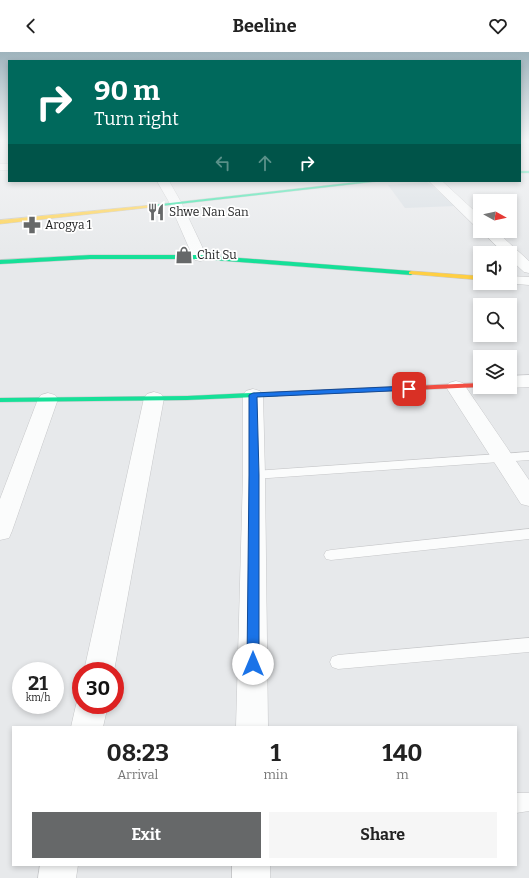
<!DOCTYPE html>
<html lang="en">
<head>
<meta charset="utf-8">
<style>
	:root { --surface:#fff; --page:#f6f6f6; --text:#222; --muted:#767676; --accent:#666869 }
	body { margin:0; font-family:Bitter,serif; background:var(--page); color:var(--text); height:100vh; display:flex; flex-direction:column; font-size:15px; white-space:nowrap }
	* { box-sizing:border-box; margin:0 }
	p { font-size:13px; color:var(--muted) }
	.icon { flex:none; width:22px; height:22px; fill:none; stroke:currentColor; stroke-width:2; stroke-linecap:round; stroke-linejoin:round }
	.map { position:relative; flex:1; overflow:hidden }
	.panel { position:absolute; left:12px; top:674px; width:505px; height:140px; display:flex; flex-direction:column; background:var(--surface); border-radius:0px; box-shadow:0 2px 6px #0003 }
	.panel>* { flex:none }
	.hud { position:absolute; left:8px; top:8px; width:513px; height:122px; border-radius:0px; box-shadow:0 2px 6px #0003; background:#00695c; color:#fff; overflow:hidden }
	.needle { width:26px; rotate:98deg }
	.tools { position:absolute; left:473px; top:142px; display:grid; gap:8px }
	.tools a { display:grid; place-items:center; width:44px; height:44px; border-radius:0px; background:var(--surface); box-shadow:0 2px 6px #0003; font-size:20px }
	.speed { position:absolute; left:12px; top:610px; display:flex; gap:8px; font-size:20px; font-weight:700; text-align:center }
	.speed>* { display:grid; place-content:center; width:52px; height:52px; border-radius:50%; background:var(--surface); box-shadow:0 2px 6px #0003; line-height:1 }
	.speed small { font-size:10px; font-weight:400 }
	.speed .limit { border:6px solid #d22; background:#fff; color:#111 }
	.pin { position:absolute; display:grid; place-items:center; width:34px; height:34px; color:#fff; margin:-17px; border-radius:8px; box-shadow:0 2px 6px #0006 }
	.me { position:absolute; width:44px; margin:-22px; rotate:0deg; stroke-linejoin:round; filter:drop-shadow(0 0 3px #0008) }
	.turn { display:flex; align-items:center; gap:14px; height:84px; padding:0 20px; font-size:18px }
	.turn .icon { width:52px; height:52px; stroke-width:2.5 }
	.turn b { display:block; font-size:28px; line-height:34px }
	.lanes { display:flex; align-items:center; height:38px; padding:0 20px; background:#0003; justify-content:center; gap:20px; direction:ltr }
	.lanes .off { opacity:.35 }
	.eta { display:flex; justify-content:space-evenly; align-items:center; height:68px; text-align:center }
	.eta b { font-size:24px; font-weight:700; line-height:28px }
	.action { display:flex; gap:8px; margin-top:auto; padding:8px 20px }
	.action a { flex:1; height:46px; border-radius:0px; background:var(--accent); color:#fff; font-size:16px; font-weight:700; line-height:46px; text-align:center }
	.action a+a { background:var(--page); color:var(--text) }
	header { display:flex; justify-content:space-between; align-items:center; height:52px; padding:0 20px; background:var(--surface); font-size:18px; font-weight:700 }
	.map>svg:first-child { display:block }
	.built { fill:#d6dde2 }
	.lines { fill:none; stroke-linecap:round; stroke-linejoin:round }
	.lane-casing { stroke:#c6c7c9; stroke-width:1 }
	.street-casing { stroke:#c6c7c9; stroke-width:1 }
	.fast-casing { stroke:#c6c7c9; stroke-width:1 }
	.slow-casing { stroke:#c6c7c9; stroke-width:1 }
	.jam-casing { stroke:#c6c7c9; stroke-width:1 }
	.lane { fill:#fbfcfc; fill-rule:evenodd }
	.street { fill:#fbfcfc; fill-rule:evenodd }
	.fast { fill:#16e098; fill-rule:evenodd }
	.slow { fill:#ffcf43; fill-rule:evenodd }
	.jam { fill:#f24e42; fill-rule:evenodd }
	.route { fill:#1a73e8; stroke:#114b97 }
	.labels { text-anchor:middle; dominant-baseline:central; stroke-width:3.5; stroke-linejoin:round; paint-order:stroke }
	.far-poi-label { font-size:12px; fill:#212223; stroke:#fff; text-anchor:start }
</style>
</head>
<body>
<header><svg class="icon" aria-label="back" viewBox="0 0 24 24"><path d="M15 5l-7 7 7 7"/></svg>Beeline<svg class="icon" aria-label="heart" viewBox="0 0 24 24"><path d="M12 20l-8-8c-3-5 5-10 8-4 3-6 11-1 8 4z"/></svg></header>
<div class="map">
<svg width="529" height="826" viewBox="0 0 529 826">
	<rect width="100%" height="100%" fill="#e7e9eb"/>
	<path class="built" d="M427,130L456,154L405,156L388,133Z"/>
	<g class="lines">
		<g class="lane-casing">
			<g id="lane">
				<path d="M529,400V408L254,427L250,426L248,423L250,420L254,419Z"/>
				<path d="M529,477V487L331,508L326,507L324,503L326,499L331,498Z"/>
				<path d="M529,586V600L338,617L332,615L330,610L332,605L338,603Z"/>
				<path d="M516,741H529V759L516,761Z"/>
			</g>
		</g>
		<g class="street-casing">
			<g id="street">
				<path d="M523,89H529V93Z"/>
				<rect x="0" y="112" width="9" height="6"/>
				<path d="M157,129H169L181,150L207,205L205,208L200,209L195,208L193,205L169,150Z"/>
				<path d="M429,129H442L480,164V175L475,174Z"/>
				<path d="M481,179H496L529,209V221L524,220L510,207V201H504Z"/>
				<path d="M510,224L529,225V233L505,231H510Z"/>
				<path d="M529,323V335L510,336L507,335H510V324Z"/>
				<path d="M456,329L463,331L529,428V454L521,452L446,335L449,331Z"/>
				<path d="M253,337L260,339L263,343L265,423L268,675H236L243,423V343L246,339Z"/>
				<path d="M154,340L161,342L164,346L114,619H84L144,346L147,342Z"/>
				<path d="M48,341L55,343L58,347L12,479L9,486L0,488V447L38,347L41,343Z"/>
				<path d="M81,642V653H108L103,675H71L76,653Z"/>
				<path d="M40,813H78L76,826H38Z"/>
				<rect x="232" y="813" width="38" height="13"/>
			</g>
		</g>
		<g class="fast-casing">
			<g id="fast">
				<rect x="520" y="119" width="9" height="2"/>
				<path d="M366,129H381L152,155L150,154L152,153Z"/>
				<path d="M90,203H200L411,219L414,221L411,223L200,207H90L0,212V208Z"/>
				<path d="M275,340H278L279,342L278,344L187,348L0,350V346L187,344Z"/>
			</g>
		</g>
		<g class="slow-casing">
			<g id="slow">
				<path d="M152,153H154V155L0,172V168Z"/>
				<path d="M411,219L480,224V228L409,222V220Z"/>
			</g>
		</g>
		<g class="jam-casing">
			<path id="jam" d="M480,331V335H481H480L275,344L271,342L275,340Z"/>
		</g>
		<use href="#lane" class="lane"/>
		<use href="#street" class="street"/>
		<use href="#fast" class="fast"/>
		<use href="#slow" class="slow"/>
		<use href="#jam" class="jam"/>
	</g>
	<linearGradient id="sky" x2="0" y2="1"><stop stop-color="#9eb3bc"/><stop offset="0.43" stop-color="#f4f5f6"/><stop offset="1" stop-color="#f4f5f6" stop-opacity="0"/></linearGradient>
	<rect width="529" height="205" fill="url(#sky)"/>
	<path class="route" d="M409,334L413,337L412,338L257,345L259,423V612L257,616L253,618L248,616L247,612L249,423V343L253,341Z"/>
	<defs>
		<g id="restaurant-bare" transform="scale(1.38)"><path d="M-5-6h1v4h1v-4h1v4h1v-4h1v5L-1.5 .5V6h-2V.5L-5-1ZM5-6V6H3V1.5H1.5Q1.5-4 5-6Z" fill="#666869" stroke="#fff" stroke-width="2.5" paint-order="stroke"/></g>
		<g id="pharmacy-bare" transform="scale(1.38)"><path d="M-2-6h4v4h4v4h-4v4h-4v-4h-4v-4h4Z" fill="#666869" stroke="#fff" stroke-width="2.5" paint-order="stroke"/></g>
		<g id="shop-bare" transform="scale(1.38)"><path d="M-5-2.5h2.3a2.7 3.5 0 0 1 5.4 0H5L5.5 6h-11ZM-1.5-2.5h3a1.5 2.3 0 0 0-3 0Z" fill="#666869" stroke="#fff" stroke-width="2.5" paint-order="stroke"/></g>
	</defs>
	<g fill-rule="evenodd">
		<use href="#restaurant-bare" x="156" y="160"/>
		<use href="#pharmacy-bare" x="32" y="173"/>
		<use href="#shop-bare" x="184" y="203"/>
	</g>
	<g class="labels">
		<g class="far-poi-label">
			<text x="169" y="160">Shwe Nan San</text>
			<text x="45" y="173">Arogya 1</text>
			<text x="197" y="203">Chit Su</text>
		</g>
	</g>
</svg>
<div class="tools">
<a><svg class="needle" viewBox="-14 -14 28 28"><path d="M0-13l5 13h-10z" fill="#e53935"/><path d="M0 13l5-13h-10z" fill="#767676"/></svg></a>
<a><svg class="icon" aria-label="sound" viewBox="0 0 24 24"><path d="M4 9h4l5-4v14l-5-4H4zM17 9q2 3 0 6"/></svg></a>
<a><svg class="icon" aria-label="search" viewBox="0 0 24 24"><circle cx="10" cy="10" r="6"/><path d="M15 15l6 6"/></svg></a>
<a><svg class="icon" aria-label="layers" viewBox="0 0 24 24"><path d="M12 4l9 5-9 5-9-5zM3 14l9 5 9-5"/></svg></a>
</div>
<div class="speed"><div>21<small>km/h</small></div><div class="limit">30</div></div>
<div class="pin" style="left:409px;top:337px;background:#d93025"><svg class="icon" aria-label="arrive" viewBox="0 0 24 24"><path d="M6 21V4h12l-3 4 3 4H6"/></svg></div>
<svg class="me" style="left:253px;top:612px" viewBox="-20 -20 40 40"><circle r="19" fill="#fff"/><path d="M0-13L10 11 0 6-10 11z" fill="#1a73e8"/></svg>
<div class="hud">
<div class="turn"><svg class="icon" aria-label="right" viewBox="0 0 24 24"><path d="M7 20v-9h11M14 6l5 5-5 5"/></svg><div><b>90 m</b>Turn right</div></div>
<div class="lanes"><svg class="icon off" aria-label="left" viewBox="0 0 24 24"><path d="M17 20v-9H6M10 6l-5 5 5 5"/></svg><svg class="icon off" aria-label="ahead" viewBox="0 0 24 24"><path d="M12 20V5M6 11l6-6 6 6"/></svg><svg class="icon" aria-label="right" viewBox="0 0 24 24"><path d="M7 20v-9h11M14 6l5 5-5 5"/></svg></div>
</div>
<section class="panel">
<div class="eta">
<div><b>08:23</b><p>Arrival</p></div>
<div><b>1</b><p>min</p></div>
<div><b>140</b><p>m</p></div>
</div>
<div class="action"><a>Exit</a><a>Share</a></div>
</section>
</div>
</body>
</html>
